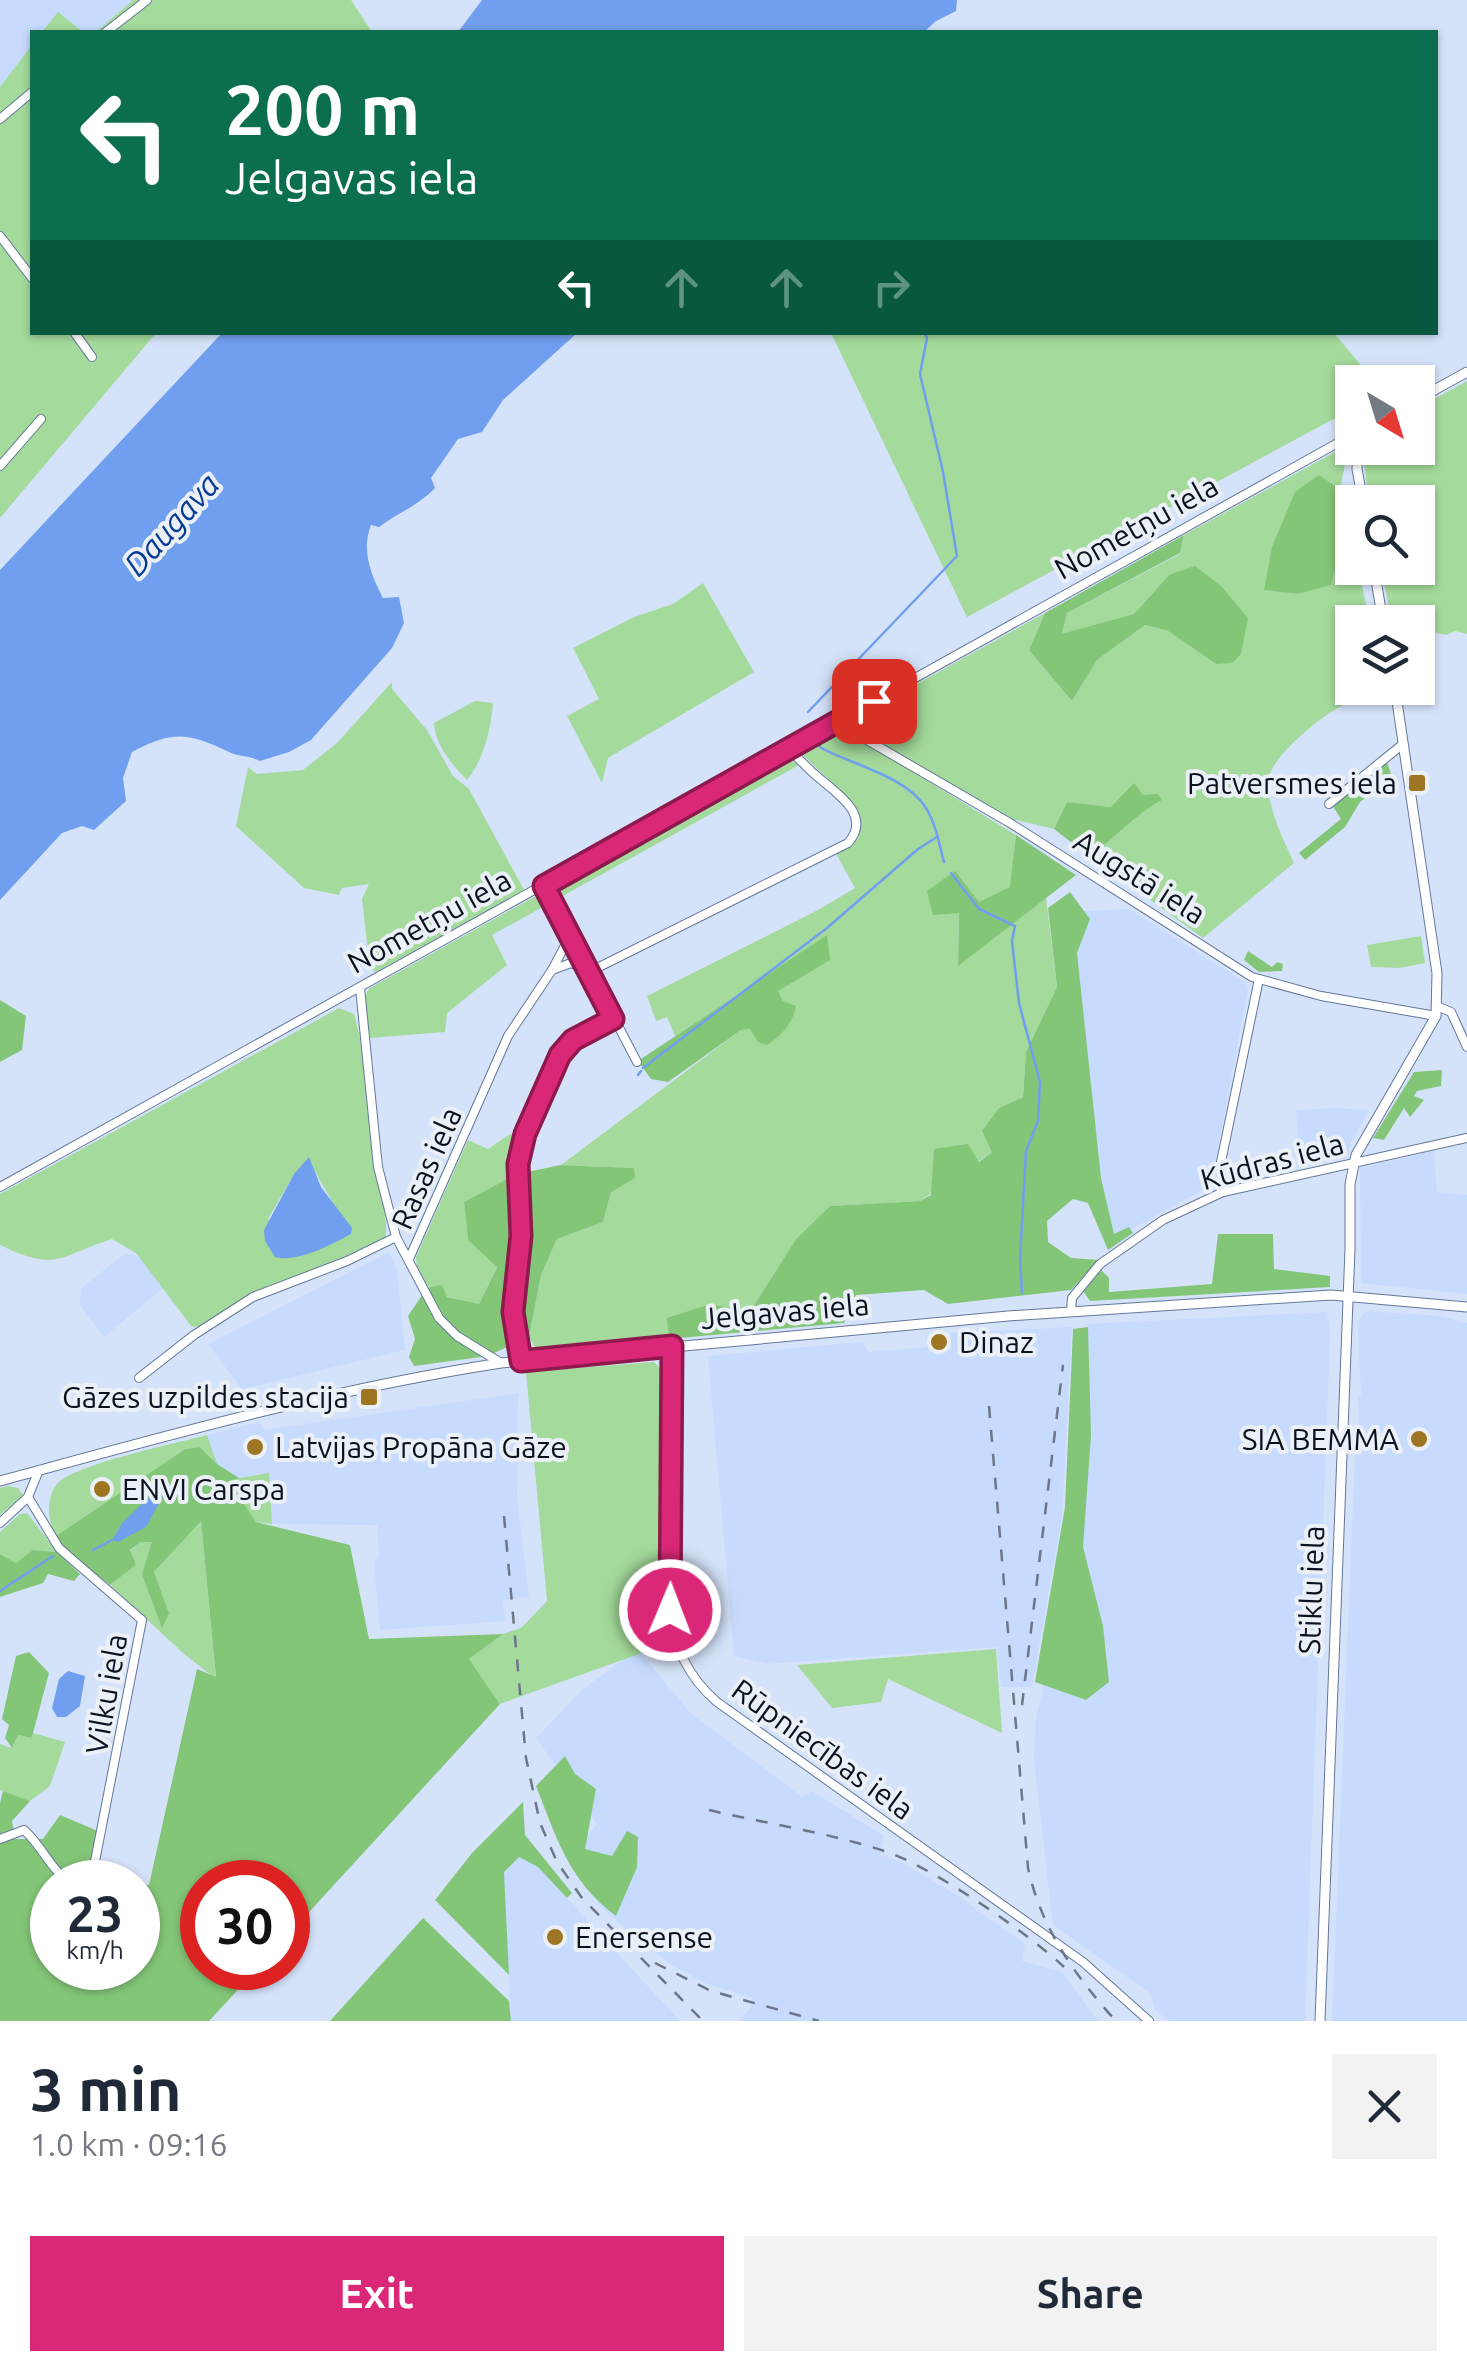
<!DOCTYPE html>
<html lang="en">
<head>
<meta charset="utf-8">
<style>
	:root { --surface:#fff; --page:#f2f2f3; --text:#1f2937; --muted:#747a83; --accent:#db2777 }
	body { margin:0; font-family:Ubuntu,sans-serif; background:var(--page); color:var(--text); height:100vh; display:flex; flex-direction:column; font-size:38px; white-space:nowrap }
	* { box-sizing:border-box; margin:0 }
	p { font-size:32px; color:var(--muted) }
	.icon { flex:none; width:55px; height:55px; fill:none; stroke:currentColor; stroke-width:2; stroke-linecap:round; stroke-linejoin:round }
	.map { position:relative; height:2021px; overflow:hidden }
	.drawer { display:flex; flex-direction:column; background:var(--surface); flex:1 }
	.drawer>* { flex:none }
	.top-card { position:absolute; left:30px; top:30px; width:1408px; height:305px; border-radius:0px; box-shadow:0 2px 8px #0004; background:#0b6e4f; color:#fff; overflow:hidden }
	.needle { width:65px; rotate:142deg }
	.buttons { position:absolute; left:1335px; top:365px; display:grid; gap:20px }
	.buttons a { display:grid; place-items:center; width:100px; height:100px; border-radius:0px; background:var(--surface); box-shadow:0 2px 8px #0004; font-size:50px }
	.speed { position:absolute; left:30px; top:1860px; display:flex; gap:20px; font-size:50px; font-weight:700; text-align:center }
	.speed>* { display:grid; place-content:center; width:130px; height:130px; border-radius:50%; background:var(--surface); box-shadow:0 2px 8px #0004; line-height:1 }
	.speed small { font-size:25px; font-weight:400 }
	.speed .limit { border:15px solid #d22; background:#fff; color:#111 }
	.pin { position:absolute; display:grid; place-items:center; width:85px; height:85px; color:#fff; margin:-42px; border-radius:20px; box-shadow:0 5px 15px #0006 }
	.me { position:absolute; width:110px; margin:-55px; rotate:1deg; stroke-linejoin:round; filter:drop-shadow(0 0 8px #0008) }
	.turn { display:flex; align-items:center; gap:35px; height:210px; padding:0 30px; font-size:45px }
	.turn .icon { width:130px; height:130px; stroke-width:2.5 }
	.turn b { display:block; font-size:70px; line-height:85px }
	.lanes { display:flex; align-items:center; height:95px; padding:0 30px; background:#0003; justify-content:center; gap:50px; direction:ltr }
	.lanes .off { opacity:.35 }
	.round { display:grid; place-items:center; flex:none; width:105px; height:105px; border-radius:0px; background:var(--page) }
	.summary { display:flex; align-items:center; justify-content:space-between; height:170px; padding:0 30px }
	h1 { font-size:60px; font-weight:700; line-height:75px }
	.action { display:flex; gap:20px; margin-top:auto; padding:20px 30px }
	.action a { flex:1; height:115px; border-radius:0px; background:var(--accent); color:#fff; font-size:40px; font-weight:700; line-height:115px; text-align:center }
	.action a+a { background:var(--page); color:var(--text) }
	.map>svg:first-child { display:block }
	.built { fill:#c7dbff }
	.green { fill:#a4da9b; fill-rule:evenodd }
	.forest { fill:#84c678 }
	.water { fill:#719fef }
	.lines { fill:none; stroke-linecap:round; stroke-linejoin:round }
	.stream { stroke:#719fef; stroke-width:2.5 }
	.minor-casing { stroke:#647799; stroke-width:10 }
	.tertiary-casing { stroke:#647799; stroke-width:11 }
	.minor { stroke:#fff; stroke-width:8 }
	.tertiary { stroke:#fff; stroke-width:9 }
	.rail { stroke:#6c7688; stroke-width:2.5; stroke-dasharray:12 12; stroke-linecap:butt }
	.route-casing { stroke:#8e194d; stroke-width:25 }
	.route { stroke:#db2777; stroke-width:18 }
	.poi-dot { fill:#9e7523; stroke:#ebf0f7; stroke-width:4 }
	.labels { text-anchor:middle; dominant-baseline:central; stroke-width:8; stroke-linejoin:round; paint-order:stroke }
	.street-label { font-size:30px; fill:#0b121f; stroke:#ebf0f7 }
	.poi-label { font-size:30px; fill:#0b121f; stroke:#ebf0f7; text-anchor:start }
	.water-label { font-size:32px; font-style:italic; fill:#053b95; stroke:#ebf0f7 }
</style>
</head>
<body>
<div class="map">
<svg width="1467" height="2021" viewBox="0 0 1467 2021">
	<rect width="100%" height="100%" fill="#d5e3fa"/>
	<g class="built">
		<path d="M0,0H133L96,32H83L58,12L42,32H32V45L0,87Z"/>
		<path d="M1129,909L1246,983L1248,990L1211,1185L1114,1239L1099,1182L1069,912Z"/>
		<path d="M1333,1108L1369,1110L1351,1142L1347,1158L1300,1167L1296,1110Z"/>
		<path d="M1434,1151L1437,1192L1467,1195V1294L1361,1283L1360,1168Z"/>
		<path d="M389,1252L397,1270L405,1350L242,1389L208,1344Z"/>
		<path d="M130,1254L139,1257L163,1288L104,1337L80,1305L81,1288L122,1256Z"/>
		<path d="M1368,1311L1440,1316L1467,1323V2021H1332L1356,1428L1359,1425L1358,1397L1361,1396L1358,1325L1362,1315Z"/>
		<path d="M1327,1312L1330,1334L1305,2021H1169L1155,2010L1151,1994L1053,1925L1034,1760L1036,1717L1042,1693L1088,1324Z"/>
		<path d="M1072,1327L1062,1516L1032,1687H1001L997,1647L766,1664L734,1656L708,1356L862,1342L869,1352L928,1347L929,1352L951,1349L950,1333Z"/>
		<path d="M518,1393L517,1496L529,1597L503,1600L505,1621L380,1630L374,1563L379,1555L377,1525L272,1524L269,1473L239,1478L217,1464L207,1435L260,1422L264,1430Z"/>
		<path d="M638,1649L690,1713L802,1797L812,1791L884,1836L880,1854L905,1864L958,1896L1025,1944L1022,1961L1062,1972L1098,2021H738L751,2008L753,1998L707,1984L672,1965L634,1936L599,1905L569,1859L597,1824L536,1738L583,1689Z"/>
		<path d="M519,1857L538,1867L680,2021H511L504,1872Z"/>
	</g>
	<g class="green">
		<path d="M133,0H351L372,32H96Z"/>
		<path d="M58,12L83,32H42Z"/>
		<path d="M32,45V332L156,333L0,518V87Z"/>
		<path d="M831,333H1334L1375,382H1352V409L967,617Z"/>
		<path d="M1467,381V634L1455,631L1446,635L1418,629V622H1392L1381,568H1418V502H1369L1364,463L1367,448H1418V408Z"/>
		<path d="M1335,452H1342L1346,459L1340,489L1319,475L1265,590L1298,594L1330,585L1347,522L1352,545V568H1358L1370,622H1352V688H1386L1389,700C1376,701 1362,701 1349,703C1328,709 1267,759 1268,782C1269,812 1282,836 1294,863L1203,938L1089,856C1115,839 1134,815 1162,800L1111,807L1067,802L1054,829L1012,819L873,740C864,730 862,724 866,712L1045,613L1029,650L1072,701L1097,660L1145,625L1168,631L1216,664L1169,575L1134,614L1062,635L1067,613L1180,554L1184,535Z"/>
		<path d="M703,583L754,672L608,758L602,783L567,716L599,699L573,648L634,617L673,604Z"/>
		<path d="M392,682V689L427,730L453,776L469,789L524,890L376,972L370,968L362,899L369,884L342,888L339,895L304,888L236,826L248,767L257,774L303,770L337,743Z"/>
		<path d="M475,701L493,703C491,729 484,759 467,780C452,765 435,745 434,723Z"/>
		<path d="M828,734L857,738L1016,835L1011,887L959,912L958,965L1046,898L1057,987L1026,1052L1023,1097L999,1108L992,1152L920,1201L830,1206L796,1239L750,1313L668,1318L669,1339L536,1349L529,1337L541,1275L557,1239L603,1222L611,1192L634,1168L561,1165L741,1030L750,1029L783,1002L778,991L826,936L675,1036L667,1017L656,1021L647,996L818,910L855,888L836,854L858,839L861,823L842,792L804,756L806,746Z"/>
		<path d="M791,760L799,765L492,935L507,965L447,1013L445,1032L370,1038L364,997L370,988L779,761Z"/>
		<path d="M1421,936L1425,963L1399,968L1371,967L1367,945Z"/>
		<path d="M339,1008L354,1014C368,1062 368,1113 374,1163C377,1189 390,1213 385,1240L258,1292L201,1326L192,1327L136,1253L112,1239C58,1256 58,1273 0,1245V1194ZM310,1163L351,1234L317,1250L268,1219L294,1174Z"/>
		<path d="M510,1134L521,1138L514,1175L464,1202L468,1240L497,1266L479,1304C449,1298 417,1294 416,1257L468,1140L488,1149Z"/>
		<path d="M654,1362L665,1373L664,1645L500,1704L469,1659L503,1634L521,1628L547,1601L526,1372Z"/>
		<path d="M207,1435L217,1464L200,1447L185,1449L56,1536C48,1522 45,1498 57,1484C74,1464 178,1443 207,1435Z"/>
		<path d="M269,1473L272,1524L256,1522L228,1480Z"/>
		<path d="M7,1486L18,1488L23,1495L0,1515V1488Z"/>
		<path d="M27,1513L57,1552L34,1550L16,1563L0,1554V1532L20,1514Z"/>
		<path d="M201,1520L216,1679L183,1653L110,1585L136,1565L130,1551L141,1542H153L142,1574L169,1613L154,1572Z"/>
		<path d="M996,1649L1002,1733L888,1679L881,1702L832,1708L797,1665Z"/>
		<path d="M33,1733L65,1742L50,1786L30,1801L0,1790V1744L12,1748L18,1735L30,1738Z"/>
	</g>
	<g class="forest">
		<path d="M1319,475L1340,489L1347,522L1331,585L1298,594L1264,590L1272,547L1295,492Z"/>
		<path d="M1184,535L1180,553L1067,613L1062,634L1134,614L1169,575L1195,566L1221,586L1248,618L1241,654L1232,663L1216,664L1168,631L1145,625L1097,660L1072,701L1029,650L1045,613Z"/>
		<path d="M1387,762L1392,777L1360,802L1345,827L1305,860L1299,853L1341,819L1332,805Z"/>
		<path d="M1134,783L1143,795L1158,794L1162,800C1134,815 1115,839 1089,856L1054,829L1067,802L1111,807Z"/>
		<path d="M1016,835L1076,875L958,966L959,913L933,915L927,891L955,871L979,902L1010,887Z"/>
		<path d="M1070,892L1090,919L1077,953L1101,1178L1114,1234L1129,1227L1133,1233L1108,1250L1088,1203L1073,1199L1047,1221L1048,1242L1071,1258L1099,1260L1071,1290L948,1304L924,1290L856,1295L844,1323L669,1339L667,1318L711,1304L750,1312L796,1239L830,1206L920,1201L931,1195L934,1149L968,1144L979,1162L992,1152L982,1131L999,1108L1023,1097L1026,1052L1057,987L1048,908Z"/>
		<path d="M827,935L830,960L778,991L783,1001L796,1006C793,1023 781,1036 767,1045L758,1042L750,1029L741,1030L668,1082L651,1079L638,1061Z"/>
		<path d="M1248,951L1272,967L1277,962L1283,964L1282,971L1259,972L1244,960Z"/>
		<path d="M0,1000L26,1016L22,1050L0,1062Z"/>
		<path d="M1442,1070L1441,1086L1417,1091L1414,1096L1424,1100L1410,1117L1404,1108L1384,1140L1373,1138L1414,1072Z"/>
		<path d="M560,1165L634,1168L635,1178L611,1192L603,1222L557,1239L541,1275L529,1337L488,1356L414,1366L409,1357L415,1339L408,1316L427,1288L442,1285L447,1297L479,1304L497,1267L468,1240L464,1202L514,1175Z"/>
		<path d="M1218,1234H1273L1274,1269L1330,1276V1287L1090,1301L1083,1291L1101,1270L1109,1278V1292L1212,1284Z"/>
		<path d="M1088,1327L1091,1435L1083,1547L1103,1626L1109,1682L1086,1700L1035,1682L1065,1507L1073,1329Z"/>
		<path d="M200,1447L217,1464L239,1478L229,1481L256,1522L350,1545L369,1639L503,1634L469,1659L500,1704L288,1935V1882H202V1968H258L209,2021H0V1803L3,1791L30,1801L12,1821L15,1839H43L60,1815L98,1831L90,1880L119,1882H52V1968H138V1884L149,1885L197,1669L216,1677L201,1521L154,1572L169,1613L162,1628L142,1574L152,1542H141L130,1550L136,1565L110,1585L65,1550L56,1536L185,1449Z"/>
		<path d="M33,1550L57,1552L80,1574L74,1581L48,1574L43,1583L0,1597V1554L16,1563Z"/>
		<path d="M29,1652L49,1673L33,1733L31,1738L18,1735L12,1748L5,1738L9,1725L2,1719L16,1656Z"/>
		<path d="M565,1756L575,1774L596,1789L585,1849L612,1856L627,1831L638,1837L637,1867L616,1916C569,1881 557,1839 536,1786Z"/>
		<path d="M523,1802L525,1835L572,1893L567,1898L538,1867L519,1857L504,1872L509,1975L435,1900L472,1853Z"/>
		<path d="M423,1918L509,2001L511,2021H330Z"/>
	</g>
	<g class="water">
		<path d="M482,0H957L956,11L936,21L924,32H458Z"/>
		<path d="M222,333H577L503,400L482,432L458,439L431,478L435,488C419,505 398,513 379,527L371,525C361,550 371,575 383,598L399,597L404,623L392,648L311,740L289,752L260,761C249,755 239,757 229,752C188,733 174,730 132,752L123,778L126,801L94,830L82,826L62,833L0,900V570Z"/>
		<path d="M309,1157L321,1187L352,1228L351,1234C331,1245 297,1263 275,1257L265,1241L264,1230L294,1174Z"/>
		<path d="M161,1486L167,1489L146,1527L118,1542L112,1540L123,1522Z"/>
		<path d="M68,1671L85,1676L80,1706L66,1717H57L52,1708L59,1679Z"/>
	</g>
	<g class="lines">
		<g class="stream">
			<path d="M808,712L957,556L943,472L920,374L927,338L924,332"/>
			<path d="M818,743L821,748C853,765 906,776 926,808C936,824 939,844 944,862"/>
			<path d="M951,873L979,909L1015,926L1012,941L1019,1003L1040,1082L1038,1121L1026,1151L1020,1258L1022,1293"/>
			<path d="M643,1068L827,928L918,849L937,837"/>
			<path d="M638,1075L641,1071"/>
			<path d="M93,1550L112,1540"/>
			<path d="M0,1591L53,1556"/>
		</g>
		<g class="minor-casing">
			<g id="minor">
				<path d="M106,32L147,0"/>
				<path d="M0,119L32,92"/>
				<path d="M0,236L32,278"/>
				<path d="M74,332L92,357"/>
				<path d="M0,466L41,419"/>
				<path d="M845,717L867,740L1010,823L1252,977L1321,996L1436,1016"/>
				<path d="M1329,804L1403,744"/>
				<path d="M545,886L637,1062"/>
				<path d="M570,936L552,970L571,963L591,971L848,843C872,816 839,795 819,778C808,769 799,759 789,749"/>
				<path d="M360,988L378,1167L396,1237L439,1318L457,1336L501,1363"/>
				<path d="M1439,1007L1451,1012L1467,1047"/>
				<path d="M0,1187L1352,435"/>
				<path d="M1223,1192L1221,1162L1259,979"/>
				<path d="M409,1259L508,1036L552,970"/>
				<path d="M1071,1311L1072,1298L1100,1264L1163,1220L1223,1192L1467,1138"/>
				<path d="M672,1347L670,1609C674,1647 688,1677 717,1702L1083,1962L1149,2021"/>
				<path d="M521,1361L513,1312L521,1236L518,1164L525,1134L560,1055L573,1040L613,1019"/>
				<path d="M139,1378L194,1335L253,1297L347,1261L396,1237"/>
				<path d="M28,1497L59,1548L142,1620L91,1882"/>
				<path d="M0,1523L28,1497L39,1470"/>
				<path d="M0,1839L24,1830C42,1846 50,1868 68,1882"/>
			</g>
		</g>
		<g class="tertiary-casing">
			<g id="tertiary">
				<path d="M1418,399L1467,372"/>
				<path d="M1358,448L1357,469L1363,502"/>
				<path d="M1374,568L1383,622"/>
				<path d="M0,1481C166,1436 331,1389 501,1363L1008,1316L1331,1295L1467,1307"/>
				<path d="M1320,2021L1350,1249V1184L1356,1155L1436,1016L1437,973L1395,688"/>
			</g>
		</g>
		<use href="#minor" class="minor"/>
		<use href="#tertiary" class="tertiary"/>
		<g class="rail">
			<path d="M989,1406L1028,1868C1041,1928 1075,1976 1116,2021"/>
			<path d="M504,1516L526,1758L540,1823L557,1862L582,1898L703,2021"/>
			<path d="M1022,1705L1063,1365"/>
			<path d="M709,1810C768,1824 832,1833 890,1853C936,1870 1028,1933 1064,1967"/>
			<path d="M655,1963L711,1991L819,2021"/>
		</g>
	</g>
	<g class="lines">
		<g class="route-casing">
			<path id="route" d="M670,1610L672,1346L521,1361L513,1312L521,1236L518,1164L525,1134L560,1055L573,1040L613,1019L544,886L874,701"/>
		</g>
		<use href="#route" class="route"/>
	</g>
	<g class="poi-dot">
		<rect x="1407" y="773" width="20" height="20" rx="5"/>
		<circle cx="939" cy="1342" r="10"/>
		<rect x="359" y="1387" width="20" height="20" rx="5"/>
		<circle cx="1419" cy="1439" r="10"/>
		<circle cx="255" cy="1447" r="10"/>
		<circle cx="102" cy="1489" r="10"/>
		<circle cx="555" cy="1937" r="10"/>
	</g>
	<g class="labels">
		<g class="street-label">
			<text transform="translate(1136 527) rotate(-29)">Nometņu iela</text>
			<text transform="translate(1140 877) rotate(32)">Augstā iela</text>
			<text transform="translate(429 921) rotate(-29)">Nometņu iela</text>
			<text transform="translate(1272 1161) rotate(-15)">Kūdras iela</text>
			<text transform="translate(426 1168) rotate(-66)">Rasas iela</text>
			<text transform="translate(785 1311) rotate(-5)">Jelgavas iela</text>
			<text transform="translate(1311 1590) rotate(-88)">Stiklu iela</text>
			<text transform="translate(106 1694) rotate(-80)">Vilku iela</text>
			<text transform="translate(823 1749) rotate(36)">Rūpniecības iela</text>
		</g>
		<g class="poi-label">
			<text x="1397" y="783" text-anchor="end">Patversmes iela</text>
			<text x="959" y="1342">Dinaz</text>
			<text x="349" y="1397" text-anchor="end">Gāzes uzpildes stacija</text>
			<text x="1399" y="1439" text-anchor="end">SIA BEMMA</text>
			<text x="275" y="1447">Latvijas Propāna Gāze</text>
			<text x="122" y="1489">ENVI Carspa</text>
			<text x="575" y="1937">Enersense</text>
		</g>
		<g class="water-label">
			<text transform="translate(171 524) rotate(-48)">Daugava</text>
		</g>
	</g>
</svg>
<div class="buttons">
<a><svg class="needle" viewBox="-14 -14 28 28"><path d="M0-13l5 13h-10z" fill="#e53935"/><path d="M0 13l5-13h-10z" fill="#747a83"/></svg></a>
<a><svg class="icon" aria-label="search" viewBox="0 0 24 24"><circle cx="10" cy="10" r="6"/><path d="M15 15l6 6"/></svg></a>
<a><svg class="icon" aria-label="layers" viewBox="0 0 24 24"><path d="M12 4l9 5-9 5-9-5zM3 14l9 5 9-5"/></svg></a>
</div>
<div class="speed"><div>23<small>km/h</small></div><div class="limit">30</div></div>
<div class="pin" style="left:874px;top:701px;background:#d93025"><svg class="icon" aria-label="arrive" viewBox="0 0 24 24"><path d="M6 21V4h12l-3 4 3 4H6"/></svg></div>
<svg class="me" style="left:670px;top:1610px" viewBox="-20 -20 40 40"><circle r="17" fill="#db2777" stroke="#fff" stroke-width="3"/><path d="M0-11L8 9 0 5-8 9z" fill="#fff"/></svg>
<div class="top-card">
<div class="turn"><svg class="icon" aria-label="left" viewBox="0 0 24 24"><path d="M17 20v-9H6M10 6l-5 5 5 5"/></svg><div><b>200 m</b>Jelgavas iela</div></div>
<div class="lanes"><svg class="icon" aria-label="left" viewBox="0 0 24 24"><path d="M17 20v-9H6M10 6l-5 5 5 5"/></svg><svg class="icon off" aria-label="ahead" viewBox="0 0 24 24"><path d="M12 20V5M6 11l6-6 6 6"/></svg><svg class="icon off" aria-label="ahead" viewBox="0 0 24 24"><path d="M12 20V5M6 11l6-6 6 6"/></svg><svg class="icon off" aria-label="right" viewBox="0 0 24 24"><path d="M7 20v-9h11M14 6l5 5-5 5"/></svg></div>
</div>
</div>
<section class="drawer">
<div class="summary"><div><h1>3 min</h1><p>1.0 km · 09:16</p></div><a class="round"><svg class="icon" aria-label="close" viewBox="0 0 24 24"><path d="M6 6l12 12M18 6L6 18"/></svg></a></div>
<div class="action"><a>Exit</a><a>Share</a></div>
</section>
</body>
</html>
